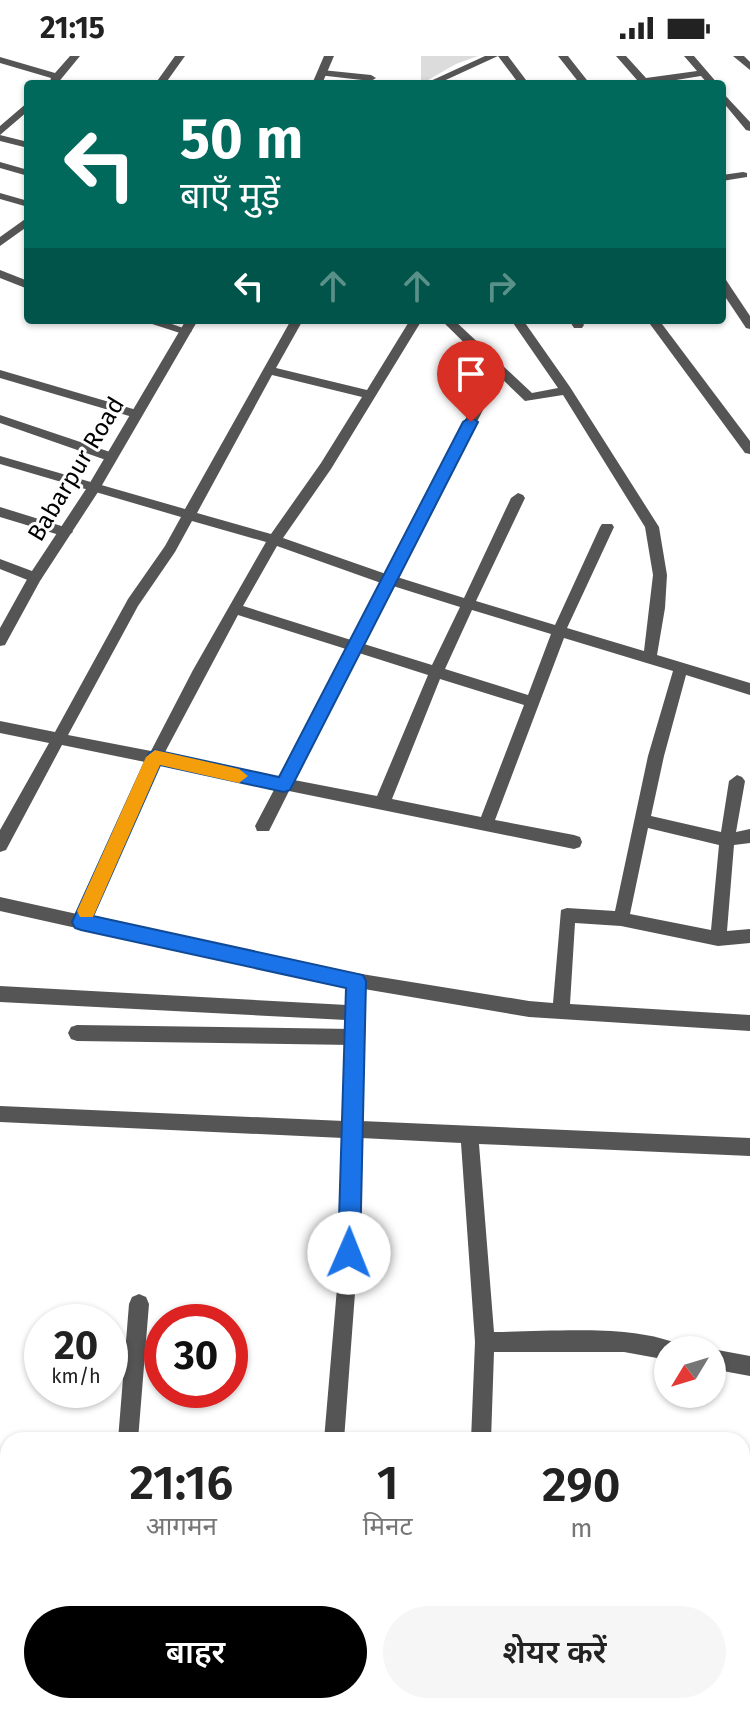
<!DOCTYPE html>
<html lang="hi">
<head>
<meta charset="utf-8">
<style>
	:root { --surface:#fff; --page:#f6f6f6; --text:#222; --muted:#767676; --accent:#000 }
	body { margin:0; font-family:"Fira Sans","Noto Sans Devanagari",sans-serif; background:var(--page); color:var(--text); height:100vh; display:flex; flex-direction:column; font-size:30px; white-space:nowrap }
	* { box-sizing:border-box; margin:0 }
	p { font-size:26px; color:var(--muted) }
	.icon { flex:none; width:44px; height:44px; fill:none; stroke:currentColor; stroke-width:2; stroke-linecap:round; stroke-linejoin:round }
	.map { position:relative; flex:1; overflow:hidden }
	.sheet { position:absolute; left:0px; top:1376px; width:750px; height:282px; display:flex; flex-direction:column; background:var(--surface); border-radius:24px 24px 0 0; box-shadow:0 2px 6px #0004 }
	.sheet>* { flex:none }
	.guide { position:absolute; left:24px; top:24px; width:702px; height:244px; border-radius:8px; box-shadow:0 2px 6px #0004; background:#00695c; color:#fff; overflow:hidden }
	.needle { width:52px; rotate:232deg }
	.controls { position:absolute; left:654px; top:1280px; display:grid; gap:16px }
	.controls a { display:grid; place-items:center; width:72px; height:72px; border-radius:50%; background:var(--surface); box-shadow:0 2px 6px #0004; font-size:40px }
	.speed { position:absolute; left:24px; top:1248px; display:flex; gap:16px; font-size:40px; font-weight:700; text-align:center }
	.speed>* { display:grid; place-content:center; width:104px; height:104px; border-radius:50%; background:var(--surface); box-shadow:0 2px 6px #0004; line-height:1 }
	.speed small { font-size:20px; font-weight:400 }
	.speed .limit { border:12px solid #d22; background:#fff; color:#111 }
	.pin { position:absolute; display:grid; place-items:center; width:68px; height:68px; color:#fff; margin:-82px -34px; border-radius:50% 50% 50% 0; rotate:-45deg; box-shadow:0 0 8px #0007 }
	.pin .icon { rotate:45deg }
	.me { position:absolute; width:88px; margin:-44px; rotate:1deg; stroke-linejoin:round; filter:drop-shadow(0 0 6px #0008) }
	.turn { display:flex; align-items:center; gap:28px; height:168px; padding:0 24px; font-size:36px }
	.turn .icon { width:104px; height:104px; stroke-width:2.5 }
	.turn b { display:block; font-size:56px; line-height:68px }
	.lanes { display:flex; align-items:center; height:76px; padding:0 24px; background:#0003; justify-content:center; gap:40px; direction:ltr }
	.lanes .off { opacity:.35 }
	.eta { display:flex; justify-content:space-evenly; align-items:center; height:136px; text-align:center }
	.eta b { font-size:48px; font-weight:600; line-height:56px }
	.action { display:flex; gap:16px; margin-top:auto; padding:16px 24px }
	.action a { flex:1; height:92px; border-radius:48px; background:var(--accent); color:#fff; font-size:32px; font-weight:600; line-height:92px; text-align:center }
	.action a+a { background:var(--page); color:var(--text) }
	.status { display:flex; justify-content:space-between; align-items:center; height:56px; padding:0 40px; background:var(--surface); direction:ltr }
	.status svg { height:22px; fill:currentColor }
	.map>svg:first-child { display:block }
	.green { fill:#dcdcdc }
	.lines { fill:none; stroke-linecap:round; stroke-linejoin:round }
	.service { fill:#555; fill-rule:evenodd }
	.minor { fill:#555; fill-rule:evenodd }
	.tertiary { fill:#555; fill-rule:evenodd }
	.route { fill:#1a73e8; stroke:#114b97; stroke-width:2 }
	.slow { fill:#f59e0b }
	.labels { text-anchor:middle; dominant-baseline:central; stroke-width:6; stroke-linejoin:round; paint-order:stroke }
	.street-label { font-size:24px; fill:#000; stroke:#fff }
</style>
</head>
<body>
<div class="status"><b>21:15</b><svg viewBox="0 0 49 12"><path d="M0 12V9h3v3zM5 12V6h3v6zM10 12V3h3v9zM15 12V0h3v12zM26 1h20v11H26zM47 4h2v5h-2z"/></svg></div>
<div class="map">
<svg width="750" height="1657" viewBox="0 0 750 1657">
	<rect width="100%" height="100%" fill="#fff"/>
	<path class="green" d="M421,0H478L456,8L421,28Z"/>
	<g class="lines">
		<path class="service" d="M77,969L353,973L359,975L362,981L359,987L353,989L77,985L71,983L68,977L71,971Z"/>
		<g class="minor">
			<path d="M70,0H80L57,28H49L51,22L0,7V1L55,17Z"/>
			<path d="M175,0H185L165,28H155Z"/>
			<path d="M485,0H498L437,28H424Z"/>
			<path d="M498,0H508L529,28H519Z"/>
			<path d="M558,0H568L590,28H580Z"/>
			<path d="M616,0H626L646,22L697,15L684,0H694L718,28H708L701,20L651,28H624L637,24Z"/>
			<path d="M733,0H744L750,6V14Z"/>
			<path d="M322,14L371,19L376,22L371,25L318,19L317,17Z"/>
			<path d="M722,36L750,66V75L746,74L722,45Z"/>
			<path d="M28,46V55L0,79L28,86V92L0,85V70Z"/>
			<path d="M0,106L28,114V120L0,112Z"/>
			<path d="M743,116L747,117V121L722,125V119Z"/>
			<path d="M0,137L28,145V151L0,143Z"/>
			<path d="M28,161V170L0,190V181Z"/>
			<path d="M0,214L28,225V233L0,222Z"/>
			<path d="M722,223L726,224L750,260V273L746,272L722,236Z"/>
			<path d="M140,264H160L192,275L186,279Z"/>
			<path d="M291,264H303L276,312L367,334L410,264H422L331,413L283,482L386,518L491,313L441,264H454L532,337L558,332L511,264H523L570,331L659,471L667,519L665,552L657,599L750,627V639L686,619L664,700L651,760L721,776L729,725L737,719L742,721L745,725L736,776L750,773V787L734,789L727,875L750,873V887L718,890L621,870L575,867L570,948L750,959V975L529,961L364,933L361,1065L750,1082V1100L479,1088L494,1276C546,1276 628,1268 675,1287L678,1294H668V1304L624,1296H494L491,1384H471L475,1286L461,1087L361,1082L358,1197L344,1384H324L340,1197L343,1082L0,1066V1050L344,1065L346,964L0,946V930L347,949V930L306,923L0,855V841L77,858L145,706L62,689L6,794L0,796V774L49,687L0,677V665L55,676L128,543L165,490L181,461L0,408V400L185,453ZM272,319L362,341L321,407L271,478L197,457ZM500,321L525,345L563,339L645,471L653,519L644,595L567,572L614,471L612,468H602L600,471L555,569L476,545L525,442L523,439L518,437L511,442L464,542L397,521ZM192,465L266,486L193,614L151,695L68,679L138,550L175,496ZM277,490L381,527L351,584L243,550ZM393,530L460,551L432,609L364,588ZM472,554L551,578L528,639L445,613ZM238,559L346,593L280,721L164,698ZM564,582L673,615L648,700L615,855L567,852L561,854L553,947L529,945L306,909L91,861L159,709L275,732L255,770L257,775H269L289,735L574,793L580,791L582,786L580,781L574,779L495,764ZM359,597L428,619L377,740L294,724ZM440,623L524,649L481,761L392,743ZM648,772L719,789L711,874L630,858Z"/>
			<path d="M569,264H581L584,269L582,272H574Z"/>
			<path d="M647,264H659L750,385V398L745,397Z"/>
			<path d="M0,314L140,355L142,358L136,362L0,322Z"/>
			<path d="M0,359L116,398L117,401L111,405L106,404L0,367Z"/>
			<path d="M0,451L71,473L73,476L66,481L0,461Z"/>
			<path d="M0,503L40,518L42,522L35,527L0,513Z"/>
			<path d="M139,1238L146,1241L149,1248L138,1384H118L129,1248L132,1241Z"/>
			<path d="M712,1293L750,1300V1320L712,1313Z"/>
			<rect x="0" y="1485" width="8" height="20"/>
			<path d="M742,1613L750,1615V1637L742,1635Z"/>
			<path d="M117,1650H139L137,1657H115Z"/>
			<path d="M285,1650H307L306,1657H284Z"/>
			<rect x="580" y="1650" width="22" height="7"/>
		</g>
		<g class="tertiary">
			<path d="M324,0H334L322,28H312Z"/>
			<path d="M186,264H198L98,436L40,525L5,589L0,590V572L30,518L88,430Z"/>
		</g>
	</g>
	<path class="route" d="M471,361L478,366L290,734L284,736L160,709L93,860L363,919L366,925L360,1197L357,1205L349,1208L341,1205L338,1197L346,932L81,874L75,872L72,866L149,697L155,694L279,721L463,366Z"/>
	<path class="slow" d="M155,694L239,713L248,720L239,727L160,709L93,861H80L77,855L146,701Z"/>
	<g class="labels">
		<g class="street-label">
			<text transform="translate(76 413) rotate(-59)">Babarpur Road</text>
		</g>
	</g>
</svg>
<div class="controls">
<a><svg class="needle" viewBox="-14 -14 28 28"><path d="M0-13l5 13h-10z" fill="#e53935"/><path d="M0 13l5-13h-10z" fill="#767676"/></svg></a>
</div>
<div class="speed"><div>20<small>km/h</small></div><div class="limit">30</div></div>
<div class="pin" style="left:471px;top:366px;background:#d93025"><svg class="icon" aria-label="arrive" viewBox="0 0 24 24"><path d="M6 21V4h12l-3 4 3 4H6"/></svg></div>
<svg class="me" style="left:349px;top:1197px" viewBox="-20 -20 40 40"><circle r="19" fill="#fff"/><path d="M0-13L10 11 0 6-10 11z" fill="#1a73e8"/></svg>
<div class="guide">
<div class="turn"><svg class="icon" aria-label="left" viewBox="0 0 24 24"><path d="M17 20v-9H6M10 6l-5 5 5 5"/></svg><div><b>50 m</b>बाएँ मुड़ें</div></div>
<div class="lanes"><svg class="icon" aria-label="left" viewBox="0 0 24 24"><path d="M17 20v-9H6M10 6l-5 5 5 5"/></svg><svg class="icon off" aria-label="ahead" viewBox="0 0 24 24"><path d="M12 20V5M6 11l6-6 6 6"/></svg><svg class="icon off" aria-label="ahead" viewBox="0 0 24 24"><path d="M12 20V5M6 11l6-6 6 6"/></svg><svg class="icon off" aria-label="right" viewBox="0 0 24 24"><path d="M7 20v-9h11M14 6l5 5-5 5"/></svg></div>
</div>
<section class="sheet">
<div class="eta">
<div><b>21:16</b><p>आगमन</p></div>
<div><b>1</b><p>मिनट</p></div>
<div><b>290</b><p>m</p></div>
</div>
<div class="action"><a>बाहर</a><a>शेयर करें</a></div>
</section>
</div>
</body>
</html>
